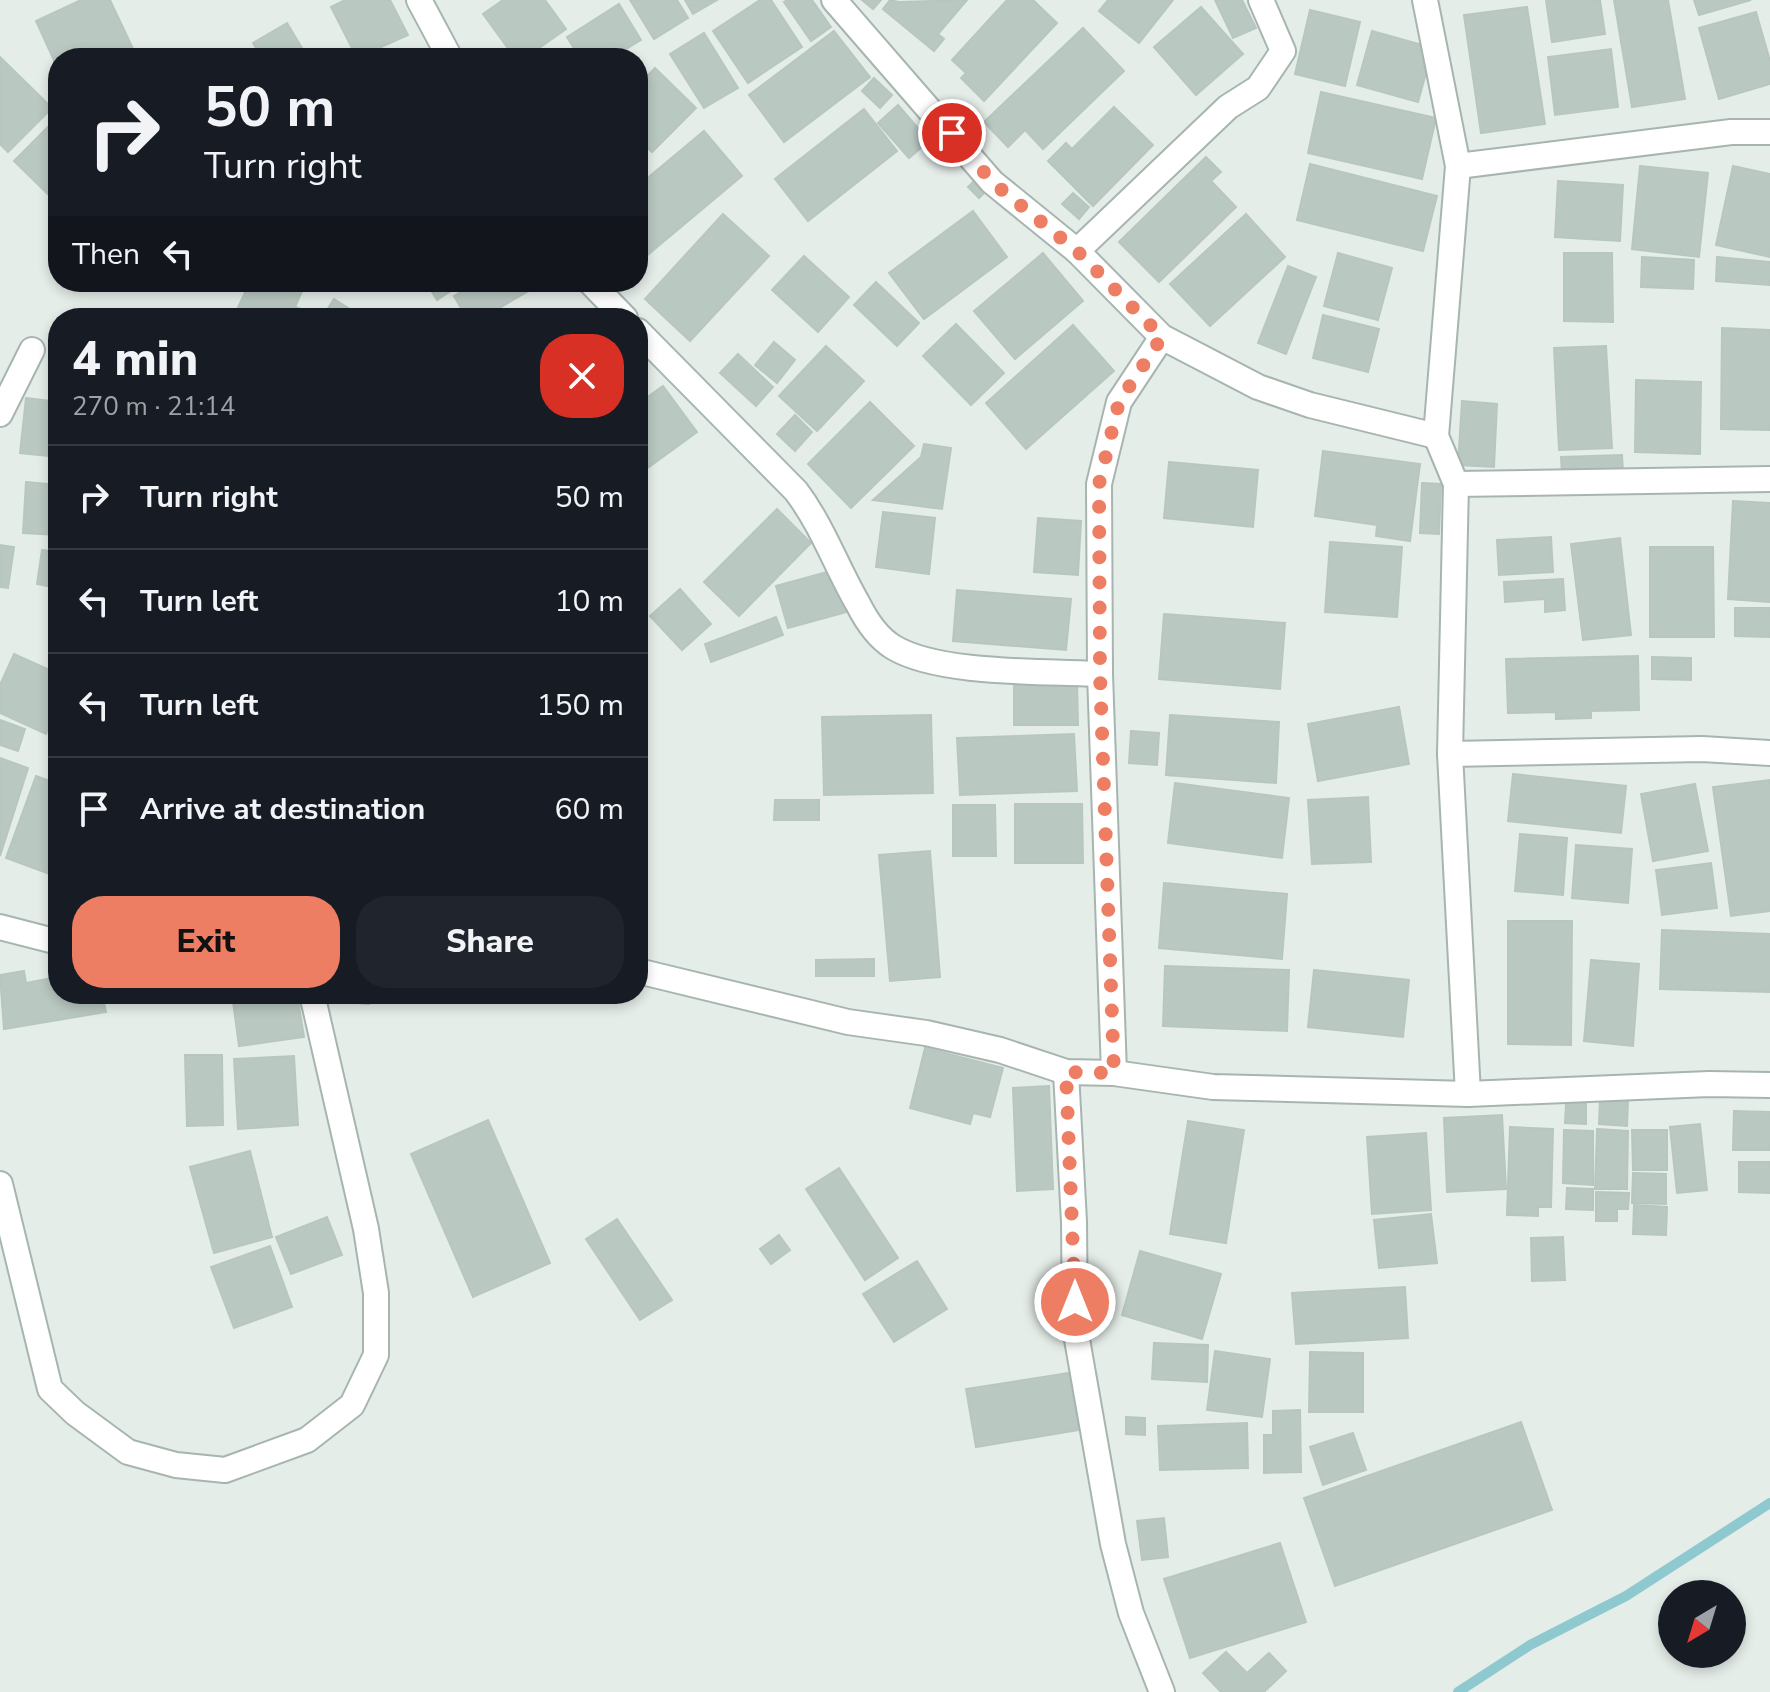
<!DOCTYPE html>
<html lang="en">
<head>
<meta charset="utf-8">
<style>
	:root { --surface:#171b24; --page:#20242c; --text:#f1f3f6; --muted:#9ea1a6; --line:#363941; --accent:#ed7e63 }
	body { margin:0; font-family:"Nunito Sans",sans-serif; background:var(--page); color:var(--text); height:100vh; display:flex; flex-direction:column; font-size:30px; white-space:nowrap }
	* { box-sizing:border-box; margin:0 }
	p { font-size:26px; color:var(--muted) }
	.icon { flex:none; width:44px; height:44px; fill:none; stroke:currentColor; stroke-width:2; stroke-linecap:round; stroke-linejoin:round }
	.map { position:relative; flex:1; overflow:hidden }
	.sheet { position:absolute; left:48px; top:308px; width:600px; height:696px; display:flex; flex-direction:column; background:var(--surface); border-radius:32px; box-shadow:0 4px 12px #0003 }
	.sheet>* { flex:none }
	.top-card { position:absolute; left:48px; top:48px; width:600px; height:244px; border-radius:32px; box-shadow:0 4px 12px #0003; background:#171b24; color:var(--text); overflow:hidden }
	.needle { width:52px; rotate:218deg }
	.buttons { position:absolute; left:1658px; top:1580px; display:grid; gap:16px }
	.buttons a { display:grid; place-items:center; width:88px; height:88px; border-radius:50%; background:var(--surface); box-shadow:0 4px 12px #0003; font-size:40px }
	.pin { position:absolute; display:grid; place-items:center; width:68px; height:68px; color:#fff; margin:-34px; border:4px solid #fff; border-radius:50%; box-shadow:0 2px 8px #0007 }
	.me { position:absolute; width:88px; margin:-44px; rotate:0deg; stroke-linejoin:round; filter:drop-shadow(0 0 6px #0008) }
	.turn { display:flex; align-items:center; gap:28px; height:168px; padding:0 24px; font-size:36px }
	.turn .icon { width:104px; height:104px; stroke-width:2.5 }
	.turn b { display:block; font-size:56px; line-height:68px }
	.then { display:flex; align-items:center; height:76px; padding:0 24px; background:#0003; gap:16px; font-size:30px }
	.round { display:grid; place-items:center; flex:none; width:84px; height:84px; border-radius:32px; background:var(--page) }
	.headline { display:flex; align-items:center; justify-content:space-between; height:136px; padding:0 24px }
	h1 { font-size:48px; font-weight:800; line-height:60px }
	.button { display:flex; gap:16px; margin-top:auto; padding:16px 24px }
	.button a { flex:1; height:92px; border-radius:32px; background:var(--accent); color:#111; font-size:32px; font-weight:800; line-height:92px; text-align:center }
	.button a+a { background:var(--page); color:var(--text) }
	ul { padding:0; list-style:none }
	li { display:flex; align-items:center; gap:24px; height:104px; padding:0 24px; border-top:2px solid var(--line) }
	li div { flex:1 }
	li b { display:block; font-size:30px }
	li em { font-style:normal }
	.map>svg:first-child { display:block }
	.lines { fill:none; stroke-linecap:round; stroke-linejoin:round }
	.stream { stroke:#8fc9d0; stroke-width:10 }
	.building { fill:#bac8c2; stroke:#b7c7c0; stroke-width:2 }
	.minor-casing { stroke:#a7b5b0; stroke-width:28 }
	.minor { stroke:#fff; stroke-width:24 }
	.route { stroke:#ed7e63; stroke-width:14; stroke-dasharray:0 25.2 }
</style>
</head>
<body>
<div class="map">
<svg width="1770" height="1692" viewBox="0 0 1770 1692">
	<rect width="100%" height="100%" fill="#e5ede9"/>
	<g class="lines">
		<path class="stream" d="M1458,1692L1530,1645L1626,1596L1770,1503"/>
	</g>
	<g class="building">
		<path d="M81,0H110L135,53L123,58H58V69L36,21Z"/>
		<path d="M345,0H390L408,35L357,58L331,7Z"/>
		<path d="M503,0H545L566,29L525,58H515L483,14Z"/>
		<path d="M630,0H677L688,18L654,39Z"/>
		<path d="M685,0H717L693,14Z"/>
		<path d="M760,0H771L802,47L748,83L713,31Z"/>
		<path d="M787,0H812L831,27L811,41L784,2Z"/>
		<path d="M862,0H881L873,9Z"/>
		<path d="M890,0L899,2L967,0L938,34L944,39L934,51L883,9Z"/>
		<path d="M1007,0H1033L1057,23L984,101L961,78L966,73L952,60Z"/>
		<path d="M1108,0H1173L1139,43L1099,11Z"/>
		<path d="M1215,0H1242L1256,28L1233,38Z"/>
		<path d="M1546,0H1600L1605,34L1552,42Z"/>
		<path d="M1614,0H1668L1685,99L1632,107Z"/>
		<path d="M1694,0H1751L1699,15Z"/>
		<path d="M619,4L641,40L611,58H580L567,37Z"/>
		<path d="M1201,7L1243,54L1196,95L1154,47Z"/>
		<path d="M1527,7L1545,124L1481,133L1464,15Z"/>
		<path d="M1310,10L1360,22L1345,86L1295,74Z"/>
		<path d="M1756,12L1770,61V84L1719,99L1699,28Z"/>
		<path d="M287,23L308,58H262L253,43Z"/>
		<path d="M1083,28L1124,71L1043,149L1025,130L1008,147L984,122Z"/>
		<path d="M834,31L870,77L784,142L749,95Z"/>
		<path d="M1372,31L1433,48L1418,102L1357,85Z"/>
		<path d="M704,33L738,88L704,108L670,54Z"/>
		<path d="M1611,49L1618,107L1555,115L1548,57Z"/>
		<path d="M0,57L52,108L8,152L0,144Z"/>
		<path d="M655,68L696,108L652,152L638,139V86Z"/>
		<path d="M874,78L892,95L880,108L862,91Z"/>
		<path d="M1321,92L1436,118L1422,179L1308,153Z"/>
		<path d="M898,105L929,141L909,158L878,123Z"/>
		<path d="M1114,107L1153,145L1093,206L1048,161L1066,143L1072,149Z"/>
		<path d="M864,109L897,151L808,221L775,179Z"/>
		<path d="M58,117V201L56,202L14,161Z"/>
		<path d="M704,131L742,176L638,263V186Z"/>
		<path d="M1206,157L1221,172L1211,181L1236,207L1159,282L1119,242Z"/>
		<path d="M1310,164L1437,196L1423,251L1297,220Z"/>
		<path d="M1640,166L1708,173L1699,257L1632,249Z"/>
		<path d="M1733,166L1770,174V257L1716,245Z"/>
		<path d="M979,176L990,187L979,198L968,187Z"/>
		<path d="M1558,181L1623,185L1620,241L1555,237Z"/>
		<path d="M1073,193L1089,207L1079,219L1062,204Z"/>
		<path d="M973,211L1007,257L924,319L889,273Z"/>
		<path d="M723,214L769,256L690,341L645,299Z"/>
		<path d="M1246,214L1285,257L1210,326L1170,284Z"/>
		<path d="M1043,253L1083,301L1015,359L974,311Z"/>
		<path d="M1338,253L1392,268L1378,320L1324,306Z"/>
		<path d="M1564,253H1612L1613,322L1564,321Z"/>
		<path d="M804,256L849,297L818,332L772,290Z"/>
		<path d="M1642,257L1694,260L1693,289L1641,287Z"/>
		<path d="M1717,257L1770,262V285L1716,281Z"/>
		<path d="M1288,266L1316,277L1286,354L1258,343Z"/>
		<path d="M250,282H306L295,307L301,309L297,318H233Z"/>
		<path d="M426,282H464L437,300Z"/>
		<path d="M478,282H544L482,318H467L454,296Z"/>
		<path d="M876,282L919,323L897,346L854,305Z"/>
		<path d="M334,299L364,318H322Z"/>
		<path d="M1323,315L1379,329L1368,372L1313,358Z"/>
		<path d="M956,324L1004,373L971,405L923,356Z"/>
		<path d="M1073,325L1114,371L1026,449L986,403Z"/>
		<path d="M1722,328L1770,330V430L1721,429Z"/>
		<path d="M774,342L795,360L777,383L755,365Z"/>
		<path d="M826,346L864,381L817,431L779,396Z"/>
		<path d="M1606,346L1612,448L1559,450L1554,348Z"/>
		<path d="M738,354L773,387L756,406L720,373Z"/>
		<path d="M1636,380L1701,382L1700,454L1635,452Z"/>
		<path d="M663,386L697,432L638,475V404Z"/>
		<path d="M26,398L58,402V457L20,453Z"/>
		<path d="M1462,401L1497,404L1494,467L1458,465Z"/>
		<path d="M870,402L914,446L851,508L808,464Z"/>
		<path d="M795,415L812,432L795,451L777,434Z"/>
		<path d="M924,444L951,448L942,509L873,500L921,457Z"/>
		<path d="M1323,451L1420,464L1410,541L1376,536L1377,525L1315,516Z"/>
		<path d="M1622,455L1623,472L1562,475L1561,457Z"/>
		<path d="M1169,462L1258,470L1253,527L1164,518Z"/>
		<path d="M26,482L58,485V535L23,533Z"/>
		<path d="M1422,483L1441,484L1439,534L1420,533Z"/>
		<path d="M1733,501L1770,503V602L1728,599Z"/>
		<path d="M777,509L811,543L739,616L704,582Z"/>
		<path d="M883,512L935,518L929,574L876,567Z"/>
		<path d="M1038,518L1081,521L1078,575L1034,572Z"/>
		<path d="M1551,537L1553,572L1499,575L1497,540Z"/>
		<path d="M1620,538L1631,635L1583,640L1571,544Z"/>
		<path d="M1330,542L1402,547L1397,617L1325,612Z"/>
		<path d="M0,545L14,547L8,588L0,587Z"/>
		<path d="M1650,547H1713L1714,637H1650Z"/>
		<path d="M42,550L58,552V588L37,584Z"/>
		<path d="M838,569L850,611L788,628L776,586Z"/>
		<path d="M1563,579L1565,610L1545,612V599L1505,602L1504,582Z"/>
		<path d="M680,589L711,624L682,650L650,616Z"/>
		<path d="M957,590L1071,599L1066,650L953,641Z"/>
		<path d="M1735,608H1770V637L1735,636Z"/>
		<path d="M1164,614L1285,623L1280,689L1159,679Z"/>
		<path d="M776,617L783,635L711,662L705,644Z"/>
		<path d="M14,654L58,674V707L46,734L0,713V685Z"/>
		<path d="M1638,656L1639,710L1591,711V718L1556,719V712L1508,713L1506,659Z"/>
		<path d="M1652,657L1691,658V680L1652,679Z"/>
		<path d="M1014,680H1077L1078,725H1014Z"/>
		<path d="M1399,707L1409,764L1318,781L1308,724Z"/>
		<path d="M931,715L933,793L824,795L822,717Z"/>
		<path d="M1170,715L1279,722L1276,783L1166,775Z"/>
		<path d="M0,720L25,729L18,751L0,745Z"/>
		<path d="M1131,731L1159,733L1157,765L1129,763Z"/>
		<path d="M1074,734L1077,791L960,795L957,738Z"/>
		<path d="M0,758L28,768L0,856Z"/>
		<path d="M1513,774L1626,786L1621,833L1508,821Z"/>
		<path d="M36,776L58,784V877L6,858Z"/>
		<path d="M1770,780V911L1731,916L1713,787Z"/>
		<path d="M1175,783L1289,798L1282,858L1168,843Z"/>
		<path d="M1695,784L1708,851L1653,861L1641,794Z"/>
		<path d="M1368,797L1371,862L1312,864L1308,800Z"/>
		<path d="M775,800H819V820H774Z"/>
		<path d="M1015,804H1082L1083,863H1015Z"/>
		<path d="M953,805H995L996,856H953Z"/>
		<path d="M1520,834L1567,838L1563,895L1515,891Z"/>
		<path d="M1576,845L1632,849L1628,903L1572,898Z"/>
		<path d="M930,851L940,977L890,981L879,855Z"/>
		<path d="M1711,863L1717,908L1662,915L1656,870Z"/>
		<path d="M1164,883L1287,894L1282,959L1159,948Z"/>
		<path d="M1508,921H1572L1571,1045L1508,1044Z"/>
		<path d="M1662,930L1770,934V992L1660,989Z"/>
		<path d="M874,959V976H816V960Z"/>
		<path d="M1591,960L1639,964L1633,1046L1584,1041Z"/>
		<path d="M1165,966L1289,970L1287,1031L1163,1026Z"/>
		<path d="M1314,970L1409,980L1403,1037L1308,1027Z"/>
		<path d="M24,971L26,983L58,977V994H102L106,1012L4,1029L0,975Z"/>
		<path d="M232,994H245L246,1002L258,1000L257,994H297L304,1037L239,1046Z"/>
		<path d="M334,994H370L369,1004L333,1001Z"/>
		<path d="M925,1048L1003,1068L990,1117L973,1113L970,1124L910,1108Z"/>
		<path d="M185,1055H222L223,1125L187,1126Z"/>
		<path d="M294,1056L298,1125L238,1129L234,1059Z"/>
		<path d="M1049,1086L1053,1189L1017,1191L1013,1088Z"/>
		<path d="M1600,1100L1628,1101L1627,1126L1599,1124Z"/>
		<path d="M1566,1104H1586V1124L1565,1123Z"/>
		<path d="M1734,1111L1770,1112V1150H1733Z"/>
		<path d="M1502,1115L1506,1189L1447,1192L1444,1118Z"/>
		<path d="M488,1120L550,1263L473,1297L411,1154Z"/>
		<path d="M1188,1121L1244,1130L1226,1243L1170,1234Z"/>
		<path d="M1700,1124L1707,1190L1677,1193L1670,1127Z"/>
		<path d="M1510,1127L1553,1129L1551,1207H1538V1216L1507,1215Z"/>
		<path d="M1597,1129L1628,1131L1627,1189H1595Z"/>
		<path d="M1564,1130L1593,1131V1185L1563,1183Z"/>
		<path d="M1632,1130H1667V1170H1633Z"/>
		<path d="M1426,1133L1431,1210L1372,1214L1367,1137Z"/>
		<path d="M250,1151L272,1237L214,1253L190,1167Z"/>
		<path d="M1739,1162H1770V1193L1739,1192Z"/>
		<path d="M839,1168L898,1258L865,1280L806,1189Z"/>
		<path d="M1633,1173L1666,1174V1204L1632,1203Z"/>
		<path d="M1567,1188L1593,1189V1210L1566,1209Z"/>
		<path d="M1596,1192L1629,1193L1628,1209H1617V1221H1596Z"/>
		<path d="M1634,1205L1667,1207L1666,1235L1633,1234Z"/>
		<path d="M1431,1214L1437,1263L1379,1268L1374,1220Z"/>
		<path d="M327,1217L342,1255L291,1274L276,1237Z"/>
		<path d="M617,1219L672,1300L640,1320L586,1239Z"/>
		<path d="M779,1235L790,1250L771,1264L760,1249Z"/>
		<path d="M1563,1237L1565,1280L1532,1281L1531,1238Z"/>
		<path d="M270,1246L292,1307L234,1328L211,1267Z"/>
		<path d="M1140,1251L1221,1274L1202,1339L1122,1315Z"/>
		<path d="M917,1261L947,1309L894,1342L863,1294Z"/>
		<path d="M1405,1287L1408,1338L1296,1344L1292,1293Z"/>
		<path d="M1154,1343L1208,1345L1207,1382L1152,1379Z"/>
		<path d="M1215,1351L1270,1359L1262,1417L1207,1410Z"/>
		<path d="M1310,1352L1363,1353V1412H1309Z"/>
		<path d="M1069,1373L1079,1430L976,1447L966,1389Z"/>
		<path d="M1300,1410L1301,1472L1264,1473V1435H1273V1411Z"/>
		<path d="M1126,1417L1145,1418V1435L1126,1434Z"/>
		<path d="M1521,1422L1552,1510L1335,1586L1304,1498Z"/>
		<path d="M1247,1423L1248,1468L1160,1470L1158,1426Z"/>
		<path d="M1353,1433L1366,1470L1323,1485L1310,1447Z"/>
		<path d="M1164,1518L1168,1557L1142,1560L1137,1521Z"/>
		<path d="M1280,1543L1306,1622L1190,1658L1164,1579Z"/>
		<path d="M1226,1652L1247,1673L1269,1653L1286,1671L1264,1692H1221L1203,1673Z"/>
	</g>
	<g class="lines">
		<g class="minor-casing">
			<g id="minor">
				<path d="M419,0L450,58"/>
				<path d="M834,0L992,182L1077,251L1162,337L1258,387L1310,405L1436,436"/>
				<path d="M1425,0L1458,166L1436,436L1456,484L1450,754L1468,1094"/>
				<path d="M1458,166L1731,132H1770"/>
				<path d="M1077,251L1228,107L1258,88L1283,51L1261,0"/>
				<path d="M590,282L625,318"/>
				<path d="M638,331L796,491C823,527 836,566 858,604C866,620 877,637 893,647C939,675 1045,671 1100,674"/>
				<path d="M0,414L32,350"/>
				<path d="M1456,484L1770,479"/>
				<path d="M1450,754L1702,749L1770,753"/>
				<path d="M0,927L58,942"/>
				<path d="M638,971L848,1022L926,1033L1000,1050L1066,1072L1114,1073L1213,1087L1468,1094L1709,1084L1770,1085"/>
				<path d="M1066,1072L1074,1222L1075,1328L1113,1544L1131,1613L1162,1692"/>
				<path d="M1114,1073L1100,674L1099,484L1119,402L1162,337"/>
				<path d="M0,1184L50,1389L75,1413L128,1452L176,1465L225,1470L307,1440L352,1405L376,1355V1293L366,1229L312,994"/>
			</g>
		</g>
		<use href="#minor" class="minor"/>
	</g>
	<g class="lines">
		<path class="route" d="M952,133L992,182L1077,251L1162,337L1119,402L1099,484L1100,674L1114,1073L1066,1072L1075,1302"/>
	</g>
</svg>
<div class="buttons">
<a><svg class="needle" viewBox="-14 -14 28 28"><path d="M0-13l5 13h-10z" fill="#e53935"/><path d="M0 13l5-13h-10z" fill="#9ea1a6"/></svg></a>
</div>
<div class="pin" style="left:952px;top:133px;background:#d93025"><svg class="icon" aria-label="arrive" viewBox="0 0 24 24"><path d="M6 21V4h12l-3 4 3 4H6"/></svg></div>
<svg class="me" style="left:1075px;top:1302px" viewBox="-20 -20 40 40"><circle r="17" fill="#ed7e63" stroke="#fff" stroke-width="3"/><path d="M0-11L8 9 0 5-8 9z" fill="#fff"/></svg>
<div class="top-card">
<div class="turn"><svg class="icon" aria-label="right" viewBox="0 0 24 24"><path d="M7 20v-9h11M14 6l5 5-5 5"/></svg><div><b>50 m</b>Turn right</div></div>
<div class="then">Then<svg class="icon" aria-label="left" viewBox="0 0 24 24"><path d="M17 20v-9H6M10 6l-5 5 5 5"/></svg></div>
</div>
<section class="sheet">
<div class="headline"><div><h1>4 min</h1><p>270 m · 21:14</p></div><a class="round" style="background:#d93025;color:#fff"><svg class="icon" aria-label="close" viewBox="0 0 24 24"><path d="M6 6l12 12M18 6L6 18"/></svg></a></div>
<ul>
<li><svg class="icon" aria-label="right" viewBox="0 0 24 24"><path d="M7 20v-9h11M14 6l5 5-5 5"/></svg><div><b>Turn right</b></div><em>50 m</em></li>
<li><svg class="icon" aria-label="left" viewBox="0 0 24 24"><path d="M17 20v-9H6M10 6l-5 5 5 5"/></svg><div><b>Turn left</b></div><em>10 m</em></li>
<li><svg class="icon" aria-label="left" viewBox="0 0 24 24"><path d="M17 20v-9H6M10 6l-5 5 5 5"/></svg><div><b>Turn left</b></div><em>150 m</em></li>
<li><svg class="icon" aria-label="arrive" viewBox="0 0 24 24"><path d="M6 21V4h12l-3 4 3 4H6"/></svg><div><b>Arrive at destination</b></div><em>60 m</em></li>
</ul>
<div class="button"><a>Exit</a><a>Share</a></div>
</section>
</div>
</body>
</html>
